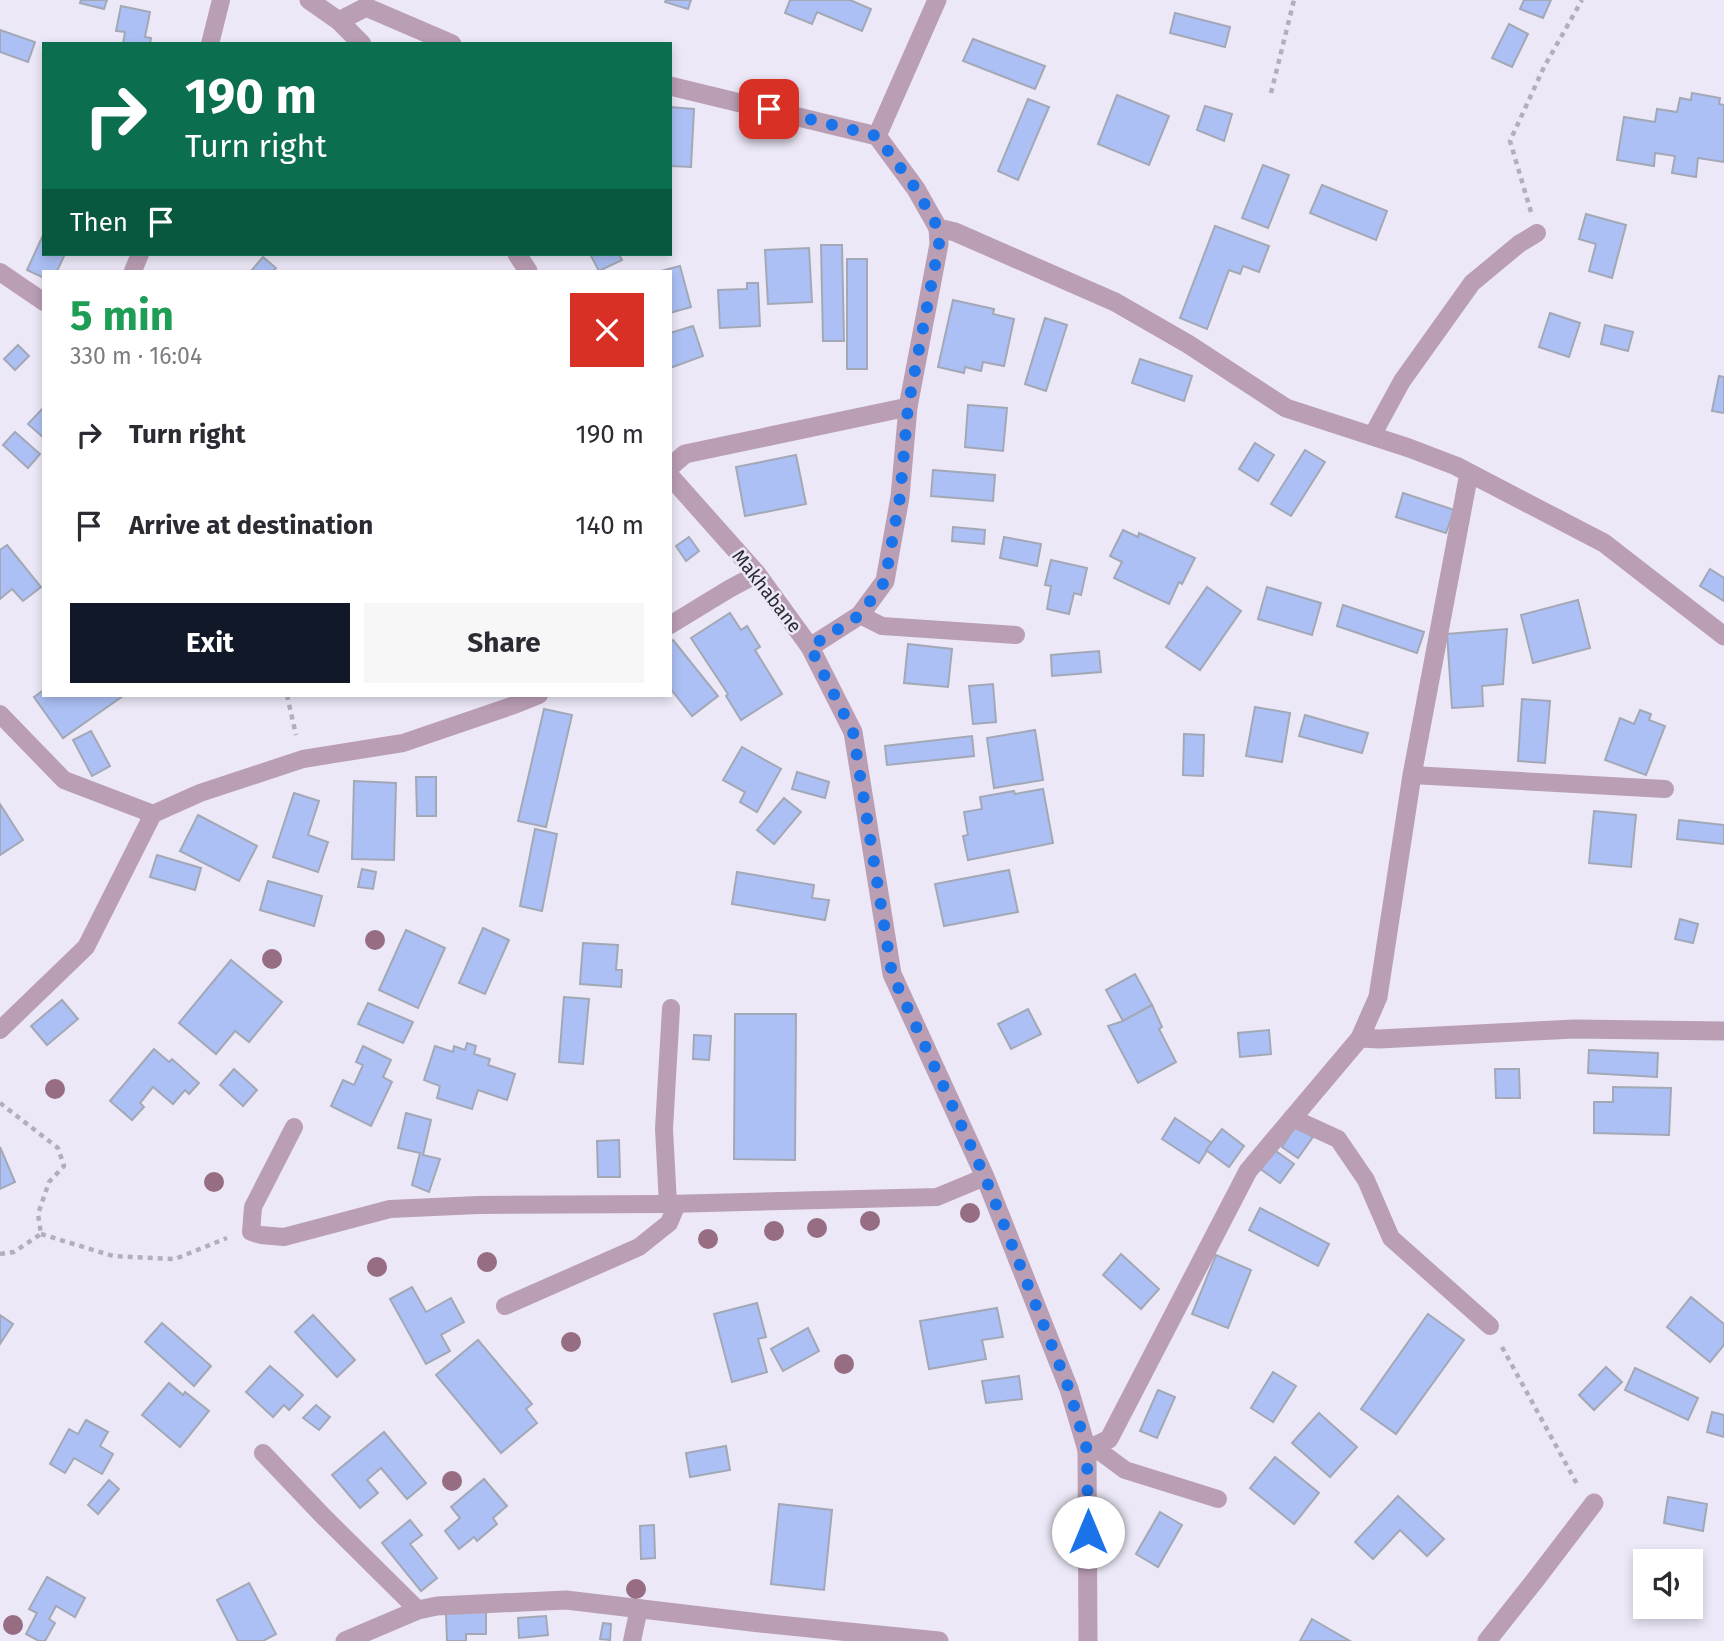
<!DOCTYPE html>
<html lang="en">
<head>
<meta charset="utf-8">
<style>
	:root { --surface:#fff; --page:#f7f7f7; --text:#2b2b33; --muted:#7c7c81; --accent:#111827 }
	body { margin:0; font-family:"Fira Sans",sans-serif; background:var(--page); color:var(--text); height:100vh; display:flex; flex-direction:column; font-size:26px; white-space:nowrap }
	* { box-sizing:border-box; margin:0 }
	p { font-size:23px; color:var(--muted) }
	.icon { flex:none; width:38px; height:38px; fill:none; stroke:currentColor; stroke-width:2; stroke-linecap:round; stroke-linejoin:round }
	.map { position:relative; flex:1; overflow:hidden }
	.sheet { position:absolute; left:42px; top:270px; width:630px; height:427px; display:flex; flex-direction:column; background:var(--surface); border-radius:0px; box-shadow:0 4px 10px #0003 }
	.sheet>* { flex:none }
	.hud { position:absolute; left:42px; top:42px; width:630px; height:214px; border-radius:0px; box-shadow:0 4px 10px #0003; background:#0b6e4f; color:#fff; overflow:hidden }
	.fabs { position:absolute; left:1633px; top:1549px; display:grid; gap:14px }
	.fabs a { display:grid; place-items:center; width:70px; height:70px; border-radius:0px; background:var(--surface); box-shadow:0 4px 10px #0003; font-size:35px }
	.pin { position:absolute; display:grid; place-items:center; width:60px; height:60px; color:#fff; margin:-30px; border-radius:14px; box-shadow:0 4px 10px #0006 }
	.me { position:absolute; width:77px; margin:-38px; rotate:0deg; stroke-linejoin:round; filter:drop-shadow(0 0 5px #0008) }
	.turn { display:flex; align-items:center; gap:24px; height:147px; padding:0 28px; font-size:32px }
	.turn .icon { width:91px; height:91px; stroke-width:2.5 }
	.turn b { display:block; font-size:49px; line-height:60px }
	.then { display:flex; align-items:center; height:66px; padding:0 28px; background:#0003; gap:14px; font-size:26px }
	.round { display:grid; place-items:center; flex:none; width:74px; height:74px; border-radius:0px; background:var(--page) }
	.head { display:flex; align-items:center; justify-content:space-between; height:119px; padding:0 28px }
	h1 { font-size:42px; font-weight:700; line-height:52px; color:#1e9e55 }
	.primary-button { display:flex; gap:14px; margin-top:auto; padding:14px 28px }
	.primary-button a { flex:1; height:80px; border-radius:0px; background:var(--accent); color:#fff; font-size:28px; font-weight:700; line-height:80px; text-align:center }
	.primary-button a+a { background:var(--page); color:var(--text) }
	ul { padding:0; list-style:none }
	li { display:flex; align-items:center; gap:21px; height:91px; padding:0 28px }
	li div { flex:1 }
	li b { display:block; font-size:26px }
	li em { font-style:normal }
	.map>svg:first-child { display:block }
	.building { fill:#acc0f5; stroke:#a3a8b6; stroke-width:2 }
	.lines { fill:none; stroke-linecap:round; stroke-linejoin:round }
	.path { stroke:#b2afbb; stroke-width:4.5; stroke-dasharray:5 5; stroke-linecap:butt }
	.service { stroke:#ba9eb4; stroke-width:18 }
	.minor { stroke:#ba9eb4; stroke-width:19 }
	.tertiary { stroke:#ba9eb4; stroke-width:19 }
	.tree { fill:#966d82 }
	.route { stroke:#1a73e8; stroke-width:12; stroke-dasharray:0 21.6 }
	.labels { text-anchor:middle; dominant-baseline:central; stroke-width:5; stroke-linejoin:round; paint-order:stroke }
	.street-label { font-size:19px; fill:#2c2a30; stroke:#ece8f7 }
</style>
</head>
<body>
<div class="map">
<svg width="1724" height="1641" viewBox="0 0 1724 1641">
	<rect width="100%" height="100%" fill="#ece8f7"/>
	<g class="building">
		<path d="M81,0H107L104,9L80,3Z"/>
		<path d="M666,0H691L688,9L665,2Z"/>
		<path d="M790,0H850L871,9L862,31L817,12L812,24L785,13Z"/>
		<path d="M1524,0H1551L1543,18L1520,9Z"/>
		<path d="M121,6L150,12L145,37L151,38L150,44H123L125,32L116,31Z"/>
		<path d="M1175,13L1230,27L1225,47L1170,33Z"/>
		<path d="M1509,24L1528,34L1512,67L1492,58Z"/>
		<path d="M0,30L35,42L28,62L0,52Z"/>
		<path d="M973,39L1045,66L1035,89L963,61Z"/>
		<path d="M1692,93L1720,98L1719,104L1724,105V162L1698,158L1696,177L1672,173L1675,156L1655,153L1654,166L1617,160L1624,117L1655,122L1657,109L1677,112L1680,98L1691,100Z"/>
		<path d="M1117,95L1169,116L1149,165L1098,144Z"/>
		<path d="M1028,99L1049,107L1018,180L998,171Z"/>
		<path d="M1205,106L1232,114L1224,141L1197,130Z"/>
		<path d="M670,107L694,109L691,167L670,166Z"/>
		<path d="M1263,165L1289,175L1268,228L1242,218Z"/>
		<path d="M1322,185L1387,211L1376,240L1310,213Z"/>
		<path d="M1586,214L1626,225L1612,278L1589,271L1596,244L1579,239Z"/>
		<path d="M1215,226L1269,246L1259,272L1243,266L1240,274L1229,270L1207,329L1180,318Z"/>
		<path d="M44,233V254H65L57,271H44V278L27,270Z"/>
		<path d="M821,245H842L844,341H823Z"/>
		<path d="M809,248L812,302L768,304L765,250Z"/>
		<path d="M590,254H619L622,260L599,271Z"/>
		<path d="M263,257L276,268L273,271H251Z"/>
		<rect x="847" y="259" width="20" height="110"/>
		<path d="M680,266L691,307L670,313V271H661Z"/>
		<path d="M747,283H758L760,326L720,328L718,290L747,289Z"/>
		<path d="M953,300L994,309L993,314L1014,319L1004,366L983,362L981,371L965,367L964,373L938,367Z"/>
		<path d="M1550,313L1580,323L1569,357L1539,347Z"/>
		<path d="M1045,318L1067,325L1046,391L1025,384Z"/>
		<path d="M1605,325L1633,332L1628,351L1601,344Z"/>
		<path d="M693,326L703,356L670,368V333Z"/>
		<path d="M18,345L29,356L15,370L4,359Z"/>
		<path d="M1140,359L1192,376L1184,401L1132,383Z"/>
		<path d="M1719,376L1724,377V413L1712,411Z"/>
		<path d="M968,405L1007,408L1003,451L965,447Z"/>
		<path d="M44,407V438L28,424Z"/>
		<path d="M15,432L40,454L28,468L3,445Z"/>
		<path d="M1255,443L1274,455L1258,481L1239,469Z"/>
		<path d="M1305,450L1325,462L1291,516L1271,504Z"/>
		<path d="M796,455L806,504L745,516L736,467Z"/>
		<path d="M933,470L995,475L993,501L931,496Z"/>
		<path d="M1403,493L1454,510L1446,533L1396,517Z"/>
		<path d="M953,527L985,530L984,544L952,541Z"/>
		<path d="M1123,530L1138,537L1139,533L1195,558L1182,584L1179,582L1169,604L1114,578L1122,562L1110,556Z"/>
		<path d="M689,537L699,551L686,561L676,546Z"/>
		<path d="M1004,537L1041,544L1037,566L1000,558Z"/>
		<path d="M7,545L41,587L23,601L12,589L0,599V550Z"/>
		<path d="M1051,560L1087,568L1081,595L1074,593L1069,614L1047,609L1051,586L1045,585Z"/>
		<path d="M1710,569L1724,578V601L1700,586Z"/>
		<path d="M1207,587L1241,611L1200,670L1166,647Z"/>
		<path d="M1267,587L1321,603L1312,635L1258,619Z"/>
		<path d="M1578,600L1590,648L1533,663L1521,615Z"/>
		<path d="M1343,605L1424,632L1417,653L1337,626Z"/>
		<path d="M730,613L741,630L747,626L760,647L755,650L782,694L741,720L726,696L728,694L691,638Z"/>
		<path d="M1507,629L1503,684L1482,686L1483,706L1452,708L1447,634Z"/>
		<path d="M673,640L718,696L692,716L670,688V642Z"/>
		<path d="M908,644L952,649L948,687L904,683Z"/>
		<path d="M1099,651L1101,672L1052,676L1051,655Z"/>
		<path d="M993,684L996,722L973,724L969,686Z"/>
		<path d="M44,690V695L123,696L63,738L34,697Z"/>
		<path d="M1522,699L1550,701L1545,763L1518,761Z"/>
		<path d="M1255,707L1290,713L1282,762L1246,756Z"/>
		<path d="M544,709L572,715L546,827L518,821Z"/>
		<path d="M1640,710L1651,714L1649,720L1665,726L1646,775L1605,760L1620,718L1634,724Z"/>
		<path d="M1305,715L1368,733L1362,753L1299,736Z"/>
		<path d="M1035,730L1043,780L994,788L987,738Z"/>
		<path d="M91,731L110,766L92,776L73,740Z"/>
		<path d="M1184,734L1204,735L1203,776L1183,775Z"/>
		<path d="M972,736L974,756L887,765L885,746Z"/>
		<path d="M742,747L781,769L757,812L740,802L745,792L723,780Z"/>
		<path d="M797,772L829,782L825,798L792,789Z"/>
		<path d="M416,777H436V816H417Z"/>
		<path d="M354,781L396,783L394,860L352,859Z"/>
		<path d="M1043,789L1053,843L968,860L963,836L968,835L964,812L982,809L980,797L1014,791L1015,794Z"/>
		<path d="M294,793L319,801L308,835L328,842L318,872L273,857Z"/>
		<path d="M784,798L801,812L774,844L757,830Z"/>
		<path d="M0,804L23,840L0,855Z"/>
		<path d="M1594,811L1636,815L1631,867L1589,863Z"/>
		<path d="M198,815L257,846L239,881L180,851Z"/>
		<path d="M1679,820L1724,825V844L1677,839Z"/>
		<path d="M535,829L557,834L542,911L520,906Z"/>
		<path d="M157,855L201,868L195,890L150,877Z"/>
		<path d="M362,869L376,872L373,889L358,887Z"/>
		<path d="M1009,870L1018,912L944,926L935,884Z"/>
		<path d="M737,872L814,885L812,898L829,900L825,920L732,904Z"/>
		<path d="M268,881L322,896L314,926L260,910Z"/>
		<path d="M1680,919L1698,924L1693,943L1675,939Z"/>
		<path d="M483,928L509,940L485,994L459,983Z"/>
		<path d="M406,930L445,948L418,1008L379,990Z"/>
		<path d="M583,943L618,945L616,970H622L621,987L580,984Z"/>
		<path d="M231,960L282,1002L249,1042L235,1031L216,1054L179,1023Z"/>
		<path d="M1135,974L1152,1005L1123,1021L1106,990Z"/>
		<path d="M564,997L589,999L583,1064L559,1062Z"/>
		<path d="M62,1000L78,1019L47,1045L31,1026Z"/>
		<path d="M368,1003L413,1022L403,1043L358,1024Z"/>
		<path d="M1152,1005L1162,1027L1159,1029L1176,1062L1138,1083L1108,1026L1123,1021Z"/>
		<path d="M1028,1009L1041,1034L1011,1049L998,1024Z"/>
		<path d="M735,1014H796L795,1160L734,1159Z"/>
		<path d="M1269,1030L1271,1054L1240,1057L1238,1033Z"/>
		<path d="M694,1035L711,1036L709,1060L693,1059Z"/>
		<path d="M467,1043L476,1046L474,1054L490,1059L488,1065L515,1074L507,1100L478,1090L472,1109L437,1098L440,1086L424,1080L435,1046L453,1052L454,1046L465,1050Z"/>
		<path d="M363,1046L391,1060L383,1077L392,1082L371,1126L331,1106L343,1080L354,1085L363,1065L356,1062Z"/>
		<path d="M154,1049L169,1062L172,1059L199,1083L189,1094L185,1090L173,1104L153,1087L140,1103L144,1107L132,1120L110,1101Z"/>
		<path d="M1589,1050L1658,1053L1657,1077L1588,1073Z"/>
		<path d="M234,1069L257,1090L243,1106L220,1085Z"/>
		<path d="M1495,1069H1519L1520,1098H1496Z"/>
		<path d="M1613,1087L1671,1088L1669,1135L1594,1133V1102H1613Z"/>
		<path d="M406,1113L431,1120L423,1155L440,1159L429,1192L412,1185L420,1153L398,1148Z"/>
		<path d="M1175,1118L1212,1143L1199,1163L1162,1139Z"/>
		<path d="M1296,1125L1313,1137L1298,1158L1282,1147Z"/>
		<path d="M1222,1129L1244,1146L1229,1167L1206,1150Z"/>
		<path d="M619,1140L620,1177H598L597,1141Z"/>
		<path d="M0,1147L15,1182L0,1189Z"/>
		<path d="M1273,1149L1294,1164L1280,1183L1259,1168Z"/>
		<path d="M1260,1208L1329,1244L1318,1266L1249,1230Z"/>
		<path d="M1121,1254L1159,1289L1141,1309L1103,1275Z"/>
		<path d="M1216,1255L1251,1270L1228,1328L1192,1314Z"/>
		<path d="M412,1287L426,1312L451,1298L464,1322L441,1335L450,1351L426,1364L390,1299Z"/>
		<path d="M1691,1297L1724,1324V1345L1710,1362L1667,1327Z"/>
		<path d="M757,1303L766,1337L758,1339L767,1372L732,1382L714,1314Z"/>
		<path d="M997,1308L1003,1337L982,1340L986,1359L929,1369L920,1321Z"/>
		<path d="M1428,1314L1464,1340L1396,1434L1361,1409Z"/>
		<path d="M0,1315L13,1324L0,1344Z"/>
		<path d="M313,1315L355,1360L337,1377L295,1332Z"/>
		<path d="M162,1323L211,1366L194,1386L145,1342Z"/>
		<path d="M808,1328L819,1351L783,1371L771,1349Z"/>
		<path d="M478,1340L532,1404L526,1409L537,1423L501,1453L436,1375Z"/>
		<path d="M270,1366L303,1395L289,1410L284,1405L273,1417L246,1392Z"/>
		<path d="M1606,1367L1622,1382L1594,1410L1579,1395Z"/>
		<path d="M1635,1368L1698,1398L1688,1420L1625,1390Z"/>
		<path d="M1273,1372L1296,1386L1273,1422L1251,1408Z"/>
		<path d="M1019,1376L1022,1399L986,1403L982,1381Z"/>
		<path d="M169,1383L183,1395L185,1392L209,1411L180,1447L142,1415Z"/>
		<path d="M1158,1390L1175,1397L1157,1438L1140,1431Z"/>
		<path d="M316,1405L330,1417L319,1430L303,1418Z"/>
		<path d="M1712,1412L1724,1415V1437L1707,1432Z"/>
		<path d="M1319,1413L1357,1447L1330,1477L1292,1443Z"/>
		<path d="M86,1420L108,1432L100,1446L113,1454L102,1474L74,1458L65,1473L50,1464L69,1429L78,1434Z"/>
		<path d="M384,1432L426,1483L407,1499L381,1468L367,1480L378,1493L360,1508L332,1475Z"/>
		<path d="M726,1446L730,1470L690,1477L686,1453Z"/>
		<path d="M1275,1457L1319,1493L1294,1524L1250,1488Z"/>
		<path d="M484,1479L507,1506L493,1518L497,1524L477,1541L474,1537L459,1549L445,1531L460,1518L451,1507Z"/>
		<path d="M109,1480L119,1489L98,1514L88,1505Z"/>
		<path d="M1398,1496L1444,1539L1427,1556L1400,1530L1373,1559L1355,1542Z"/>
		<path d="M1668,1497L1707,1504L1703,1531L1664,1523Z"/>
		<path d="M779,1504L832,1510L824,1590L771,1584Z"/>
		<path d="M1160,1512L1182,1525L1158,1567L1136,1554Z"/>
		<path d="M410,1520L422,1535L410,1544L437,1578L421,1591L382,1543Z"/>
		<path d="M654,1525L655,1558L641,1559L640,1526Z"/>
		<path d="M47,1577L85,1598L75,1617L56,1606L49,1619L55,1623L45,1641H39L26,1634L37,1613L29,1609Z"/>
		<path d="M249,1583L276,1634L263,1641H238L217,1600Z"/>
		<path d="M486,1611V1634H466V1641H447L446,1613Z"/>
		<path d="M546,1616L548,1635L519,1638L518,1618Z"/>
		<path d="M1312,1619L1350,1641H1300Z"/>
		<path d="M603,1623L611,1624L610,1640L600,1639Z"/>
	</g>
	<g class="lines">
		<g class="path">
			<path d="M1271,93L1294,0"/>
			<path d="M1531,212L1510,141L1544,67L1582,0"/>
			<path d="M287,695L296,735"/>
			<path d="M0,1103L58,1148L64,1166L49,1182L38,1214L41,1234"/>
			<path d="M41,1234L113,1256L175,1259L227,1238"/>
			<path d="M0,1254L14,1252L41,1234"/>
			<path d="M1502,1347L1577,1484"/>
		</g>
		<g class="service">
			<path d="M210,44L221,0"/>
			<path d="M133,271L140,254"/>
			<path d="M0,272L44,302"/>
			<path d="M1372,436L1402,381L1472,283L1519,244L1537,233"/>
			<path d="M860,615L882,626L1016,635"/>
			<path d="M670,625L729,589L757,574"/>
			<path d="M0,714L64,780L153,814"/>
			<path d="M1412,775L1665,789"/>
			<path d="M0,1030L86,947L153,814L200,793L303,759L403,743L517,704L539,695"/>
			<path d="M1292,1118L1338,1139L1366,1180L1391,1238L1490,1326"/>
			<path d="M294,1127L253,1207L251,1232L261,1235L284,1237L390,1209L478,1205L668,1204L937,1197L985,1177"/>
			<path d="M668,1204L664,1129L671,1008"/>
			<path d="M505,1306L639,1247L669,1223L677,1204"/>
			<path d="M1094,1447L1125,1470L1218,1499"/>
			<path d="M263,1453L323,1516L418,1610"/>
			<path d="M632,1641L639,1608"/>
		</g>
		<g class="minor">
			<path d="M339,21L366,7L452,44"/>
			<path d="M670,86L877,136L916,189L938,228L955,232L1115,302L1188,344L1286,408L1409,448L1456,466L1604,543L1724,636"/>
			<path d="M877,136L937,0"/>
			<path d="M670,467L685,454L908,407"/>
			<path d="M810,647L860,615L885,581L900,497L908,407L939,244L938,228"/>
			<path d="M1360,1038L1379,1039L1575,1029L1724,1031"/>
			<path d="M1087,1450L1109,1439L1248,1171L1360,1038L1378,997L1412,775L1469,473"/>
			<path d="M345,1641L418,1610L437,1606L566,1600L760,1623L939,1641"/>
			<path d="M1487,1641L1536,1579L1594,1503"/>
		</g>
		<g class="tertiary">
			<path d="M309,0L339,21L362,44"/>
			<path d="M517,254L528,271"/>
			<path d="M670,476L757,574L810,647L853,732L892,974L985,1177L1069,1389L1087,1450L1088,1641"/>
		</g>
	</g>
	<g class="tree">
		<circle cx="375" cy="940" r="10"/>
		<circle cx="272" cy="959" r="10"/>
		<circle cx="55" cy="1089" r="10"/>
		<circle cx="214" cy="1182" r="10"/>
		<circle cx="970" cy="1213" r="10"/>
		<circle cx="870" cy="1221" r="10"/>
		<circle cx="817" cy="1228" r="10"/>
		<circle cx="774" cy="1231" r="10"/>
		<circle cx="708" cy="1239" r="10"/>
		<circle cx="487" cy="1262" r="10"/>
		<circle cx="377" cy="1267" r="10"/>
		<circle cx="571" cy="1342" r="10"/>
		<circle cx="844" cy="1364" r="10"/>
		<circle cx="452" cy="1481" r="10"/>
		<circle cx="636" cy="1589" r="10"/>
		<circle cx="13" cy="1625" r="10"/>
	</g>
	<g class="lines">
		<path class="route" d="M769,109L877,136L916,189L938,228L939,244L908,407L900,497L885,581L860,615L810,647L853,732L892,974L985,1177L1069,1389L1087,1450L1088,1532"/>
	</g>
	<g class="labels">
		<g class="street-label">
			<text transform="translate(767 591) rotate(52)">Makhabane</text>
		</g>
	</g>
</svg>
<div class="fabs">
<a><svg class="icon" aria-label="sound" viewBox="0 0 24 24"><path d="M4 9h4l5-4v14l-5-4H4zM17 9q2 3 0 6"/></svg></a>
</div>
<div class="pin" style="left:769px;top:109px;background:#d93025"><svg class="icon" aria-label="arrive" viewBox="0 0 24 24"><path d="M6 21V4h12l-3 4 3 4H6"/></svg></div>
<svg class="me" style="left:1088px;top:1532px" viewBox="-20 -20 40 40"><circle r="19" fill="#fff"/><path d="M0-13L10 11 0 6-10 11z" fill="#1a73e8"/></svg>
<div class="hud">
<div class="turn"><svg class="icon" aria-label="right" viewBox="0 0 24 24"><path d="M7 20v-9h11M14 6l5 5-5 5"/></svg><div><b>190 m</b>Turn right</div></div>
<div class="then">Then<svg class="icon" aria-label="arrive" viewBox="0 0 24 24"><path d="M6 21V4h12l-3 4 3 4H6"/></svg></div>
</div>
<section class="sheet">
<div class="head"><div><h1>5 min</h1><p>330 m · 16:04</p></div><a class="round" style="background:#d93025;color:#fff"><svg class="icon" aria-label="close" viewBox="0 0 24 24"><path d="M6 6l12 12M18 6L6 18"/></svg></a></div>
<ul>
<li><svg class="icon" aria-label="right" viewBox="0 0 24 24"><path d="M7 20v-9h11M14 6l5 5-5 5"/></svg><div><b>Turn right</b></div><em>190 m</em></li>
<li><svg class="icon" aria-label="arrive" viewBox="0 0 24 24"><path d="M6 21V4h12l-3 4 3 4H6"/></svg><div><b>Arrive at destination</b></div><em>140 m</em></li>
</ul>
<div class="primary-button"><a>Exit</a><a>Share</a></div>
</section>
</div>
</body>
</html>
